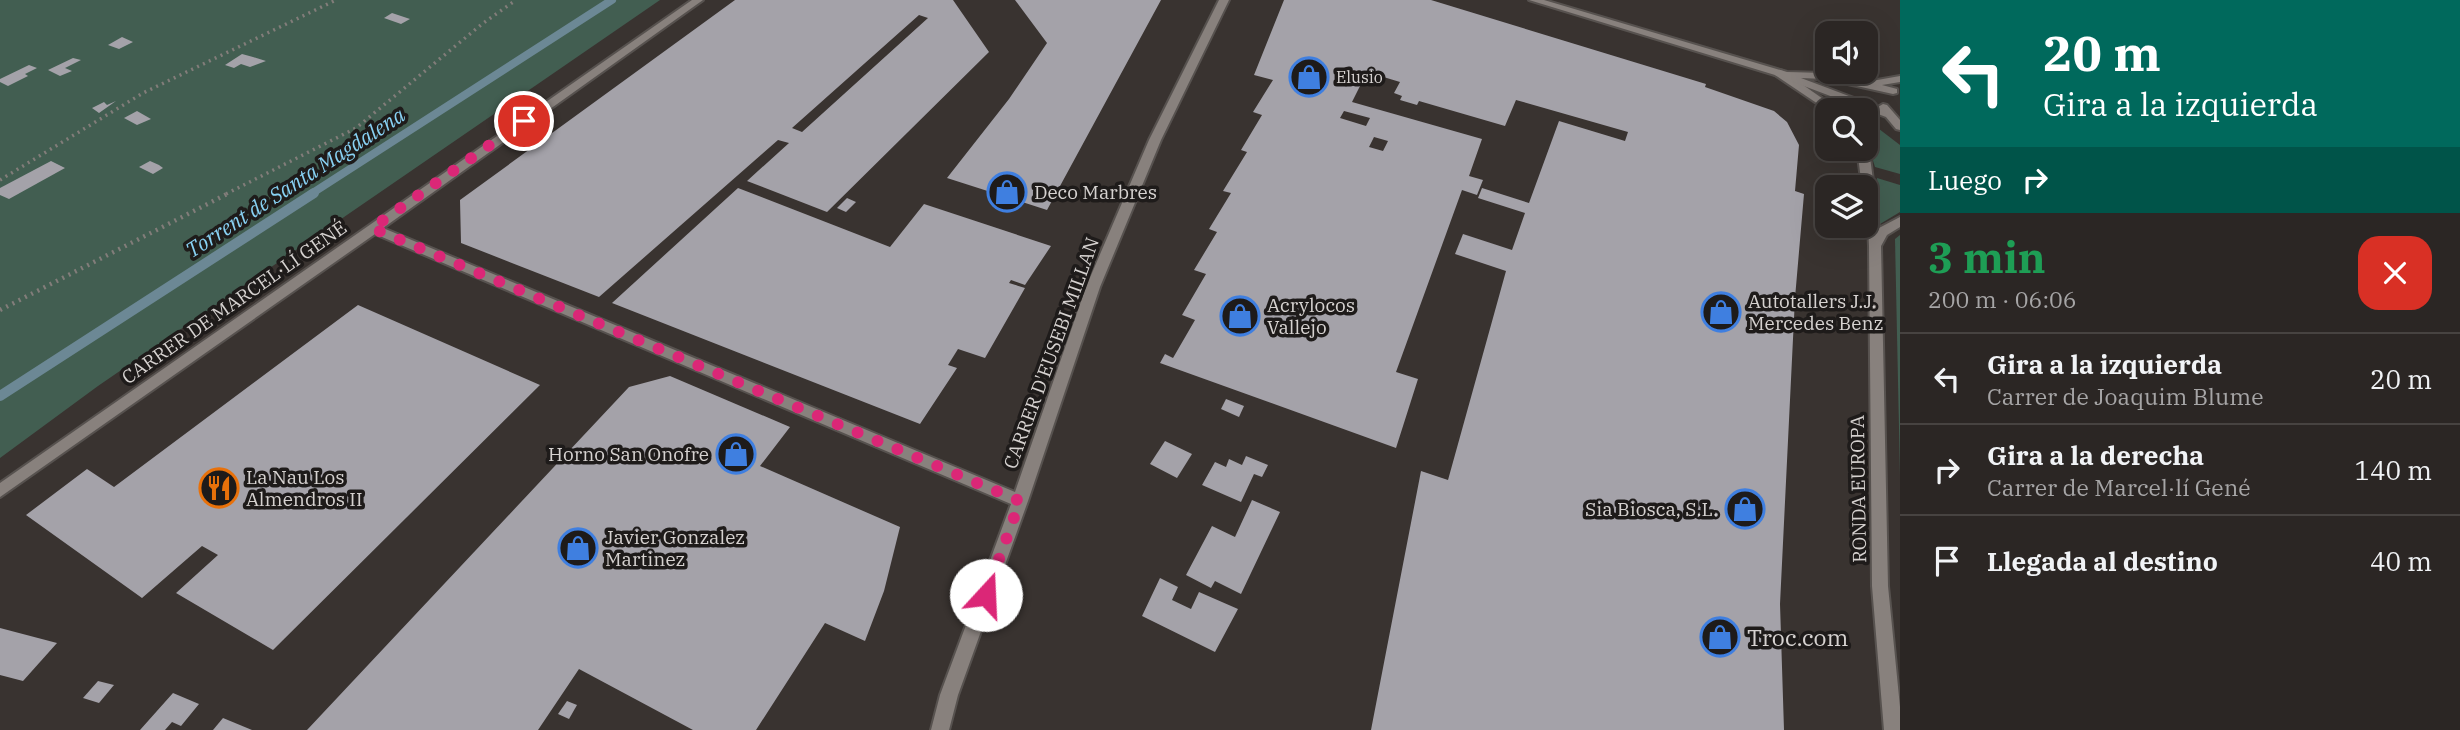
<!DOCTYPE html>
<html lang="es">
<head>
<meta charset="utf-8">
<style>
	:root { --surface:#2b2624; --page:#373231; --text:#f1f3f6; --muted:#a6a5a6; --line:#474341 }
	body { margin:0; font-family:"IBM Plex Serif",serif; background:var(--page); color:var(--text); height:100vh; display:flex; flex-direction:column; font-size:26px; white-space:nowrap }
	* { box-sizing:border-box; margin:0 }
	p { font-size:23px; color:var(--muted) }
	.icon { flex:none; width:38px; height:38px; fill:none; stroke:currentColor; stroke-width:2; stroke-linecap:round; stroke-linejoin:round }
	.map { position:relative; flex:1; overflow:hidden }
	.drawer { display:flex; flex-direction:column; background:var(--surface); width:560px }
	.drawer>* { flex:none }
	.guide { background:#00695c; color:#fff; overflow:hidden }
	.controls { position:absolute; left:1815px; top:21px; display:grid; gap:14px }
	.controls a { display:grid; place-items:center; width:63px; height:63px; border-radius:14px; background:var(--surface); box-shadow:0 7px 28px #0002,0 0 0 2px var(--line); font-size:35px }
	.pin { position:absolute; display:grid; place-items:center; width:60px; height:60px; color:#fff; margin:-30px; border:4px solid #fff; border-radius:50%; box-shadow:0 2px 7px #0007 }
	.me { position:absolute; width:77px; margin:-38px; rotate:20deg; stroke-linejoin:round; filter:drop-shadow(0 0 5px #0008) }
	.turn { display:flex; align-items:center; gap:24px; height:147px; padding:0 28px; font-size:32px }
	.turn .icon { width:91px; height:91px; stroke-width:2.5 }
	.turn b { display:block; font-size:49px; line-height:60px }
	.then { display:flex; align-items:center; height:66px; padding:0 28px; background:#0003; gap:14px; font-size:26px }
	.round { display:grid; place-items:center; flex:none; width:74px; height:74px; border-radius:21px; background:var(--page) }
	.overview { display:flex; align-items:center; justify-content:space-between; height:119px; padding:0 28px }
	h1 { font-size:42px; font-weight:700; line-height:52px; color:#1e9e55 }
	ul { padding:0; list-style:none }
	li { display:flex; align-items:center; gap:21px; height:91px; padding:0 28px; border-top:2px solid var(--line) }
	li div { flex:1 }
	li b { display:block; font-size:26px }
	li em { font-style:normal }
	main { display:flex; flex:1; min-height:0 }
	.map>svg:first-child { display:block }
	.green { fill:#425e51 }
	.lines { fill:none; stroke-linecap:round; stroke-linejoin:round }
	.stream-far1 { stroke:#6c8895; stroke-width:8 }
	.stream { stroke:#6c8895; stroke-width:10 }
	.building { fill:#a4a2a9; fill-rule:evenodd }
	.minor-casing { stroke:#57524f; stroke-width:4 }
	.tertiary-casing { stroke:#57524f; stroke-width:4 }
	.path-far1 { stroke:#827d7a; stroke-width:3.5; stroke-dasharray:2 4.5; stroke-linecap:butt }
	.path { stroke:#827d7a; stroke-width:4.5; stroke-dasharray:2 5; stroke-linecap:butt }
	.minor { fill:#88817d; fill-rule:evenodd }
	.tertiary { fill:#88817d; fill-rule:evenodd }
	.route { stroke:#db2777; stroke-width:12; stroke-dasharray:0 21.6 }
	.labels { text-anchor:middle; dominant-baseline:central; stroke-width:7; stroke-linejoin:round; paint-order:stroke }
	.far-poi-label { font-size:16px; fill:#d6d2d0; stroke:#1e1b1a; text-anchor:start }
	.poi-label { font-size:19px; fill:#d6d2d0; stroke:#1e1b1a; text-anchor:start }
	.street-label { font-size:19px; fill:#d6d2d0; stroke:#1e1b1a }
	.water-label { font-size:21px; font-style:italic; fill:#88d1f3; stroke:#1e1b1a }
	.near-poi-label { font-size:23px; fill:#d6d2d0; stroke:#1e1b1a; text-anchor:start }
</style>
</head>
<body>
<main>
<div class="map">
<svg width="1900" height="730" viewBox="0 0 1900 730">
	<rect width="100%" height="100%" fill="#393330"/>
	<g class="green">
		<path d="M0,0H660L98,386L0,458Z"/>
		<path d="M1866,119L1900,145V174L1875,167L1866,138Z"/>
		<path d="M1877,178L1900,185V212L1880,224Z"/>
		<path d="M1900,235V475L1895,239Z"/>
	</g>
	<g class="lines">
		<path class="stream-far1" d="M311,194L612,0"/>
		<path class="stream" d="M0,396L314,193"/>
	</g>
	<g class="building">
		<path d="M735,0H953L989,52L827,212L747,181L789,143L778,140L599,297L461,243L460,200ZM919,15L928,18L802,132L792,128Z"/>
		<path d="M1015,0H1161L1047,210L947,178L1009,99L1047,43Z"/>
		<path d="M1284,0H1431L1706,84L1705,87L1774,111L1787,122L1799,145L1795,191L1804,194L1795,298L1780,604L1784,730H1371L1421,471L1448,480L1506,271L1455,254L1463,234L1512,250L1525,213L1478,198L1482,188L1529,203L1559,121L1625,141L1628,132L1516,100L1505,126L1419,101L1417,105L1400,100L1402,96L1394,93L1400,82L1367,72L1352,102L1482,139L1469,176L1483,180L1477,195L1462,190L1396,372L1418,379L1396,448L1160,363L1165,354L1173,358L1195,320L1182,315L1206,274L1194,270L1217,232L1209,229L1231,193L1223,191L1247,152L1241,150L1262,115L1253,112L1273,80L1254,75ZM1344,111L1370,118L1366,126L1340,118ZM1374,137L1388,141L1383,151L1369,147Z"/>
		<path d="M392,13L410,19L401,24L384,18Z"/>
		<path d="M122,37L133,42L119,49L108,45Z"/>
		<path d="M242,54L253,57L266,61L250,67L241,64L234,68L225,65Z"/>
		<path d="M73,58L81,60L65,68L72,71L60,76L48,70Z"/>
		<path d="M29,65L37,68L25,74L28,76L8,86L0,82V79Z"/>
		<path d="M116,101L99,113L92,108L104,102L107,105Z"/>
		<path d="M137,111L151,119L137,125L124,118Z"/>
		<path d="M51,161L65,168L9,199L0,195V188Z"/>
		<path d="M150,161L159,165L163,168L153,174L139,167Z"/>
		<path d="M738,188L890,247L924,204L1051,246L1025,285L1011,280L1009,283L1025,288L985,358L958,349L948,365L957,368L920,424L612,303Z"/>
		<path d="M847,198L856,202L846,212L837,208Z"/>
		<path d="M358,305L540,385L273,650L176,593L218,555L202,546L142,598L26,515L87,469L114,487Z"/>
		<path d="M670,376L790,427L760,466L900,527L884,591L865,641L825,623L756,730H693L579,669L538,730H307L629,387Z"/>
		<path d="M1226,399L1244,406L1239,417L1221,409Z"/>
		<path d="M1165,441L1192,454L1177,478L1150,464Z"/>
		<path d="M1246,456L1268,465L1262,477L1254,474L1241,502L1202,485L1215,462L1226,467L1229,459L1242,465Z"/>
		<path d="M1252,500L1280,512L1241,594L1215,581L1211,588L1186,575L1212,526L1235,537Z"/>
		<path d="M1160,578L1178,587L1172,600L1191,609L1199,592L1238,609L1215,652L1142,616Z"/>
		<path d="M0,628L57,643L23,681L0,675Z"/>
		<path d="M98,681L114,685L99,703L83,698Z"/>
		<path d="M173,693L199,704L181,726L172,722L165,730H140Z"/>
		<path d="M567,701L577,705L569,719L558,714Z"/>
		<path d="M223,718L252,730H213Z"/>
	</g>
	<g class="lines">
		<g class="minor-casing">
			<g id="minor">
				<path d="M692,0H703L383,228L1015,492L1086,287L1149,140L1219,0H1229L1161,140L1100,287L1028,501L958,695L949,730H931L940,695L1011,504L375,234L0,497V483Z"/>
				<path d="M1779,70L1783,71L1839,110H1827L1775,75L1774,73Z"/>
				<path d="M1866,146L1869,149L1879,228L1900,217V227L1887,235L1881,246L1888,586L1900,707V730H1884L1872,586L1869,246L1866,187H1862L1857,149H1866Z"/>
			</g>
		</g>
		<g class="tertiary-casing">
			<path id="tertiary" d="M1529,0H1544L1787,72L1825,73L1866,82L1900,76V82L1882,85L1897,89V93L1893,94L1825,79L1801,78L1878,107L1883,104L1887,105L1900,120V130L1896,129L1886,117L1775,75Z"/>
		</g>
		<g class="path-far1">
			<path d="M0,180L143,93L336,0"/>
			<path d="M226,194L356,128L482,24L516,0"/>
		</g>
		<path class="path" d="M0,310L229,193"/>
		<use href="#minor" class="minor"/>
		<use href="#tertiary" class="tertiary"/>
	</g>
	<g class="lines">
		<path class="route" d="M524,121L372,228L1020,501L986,595"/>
	</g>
	<defs>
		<g id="shop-ring" transform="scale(2.0125)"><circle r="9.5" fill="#1e1b1a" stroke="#3f7fe0" stroke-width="1.5"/><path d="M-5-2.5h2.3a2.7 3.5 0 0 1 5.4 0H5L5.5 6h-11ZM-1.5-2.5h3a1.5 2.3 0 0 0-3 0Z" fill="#3f7fe0"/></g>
		<g id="restaurant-ring" transform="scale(2.0125)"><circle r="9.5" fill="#1e1b1a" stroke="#e8710a" stroke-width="1.5"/><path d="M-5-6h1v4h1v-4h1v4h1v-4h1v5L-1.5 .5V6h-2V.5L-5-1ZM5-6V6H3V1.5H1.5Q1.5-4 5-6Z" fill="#e8710a"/></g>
	</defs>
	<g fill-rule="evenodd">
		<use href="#shop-ring" x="1309" y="77"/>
		<use href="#shop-ring" x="1007" y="192"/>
		<use href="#shop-ring" x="1721" y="312"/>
		<use href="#shop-ring" x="1240" y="316"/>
		<use href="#shop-ring" x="736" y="454"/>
		<use href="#restaurant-ring" x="219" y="488"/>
		<use href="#shop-ring" x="1745" y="509"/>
		<use href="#shop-ring" x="578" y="548"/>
		<use href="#shop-ring" x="1720" y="637"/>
	</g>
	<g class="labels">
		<g class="far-poi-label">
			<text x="1336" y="77">Elusio</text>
		</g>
		<g class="poi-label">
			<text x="1034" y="192">Deco Marbres</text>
			<text x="1748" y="301">Autotallers J.J.<tspan x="1748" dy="22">Mercedes Benz</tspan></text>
			<text x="1267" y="305">Acrylocos<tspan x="1267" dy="22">Vallejo</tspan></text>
			<text x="709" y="454" text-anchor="end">Horno San Onofre</text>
			<text x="246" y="477">La Nau Los<tspan x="246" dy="22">Almendros II</tspan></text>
			<text x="1718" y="509" text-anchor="end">Sia Biosca, S.L.</text>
			<text x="605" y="537">Javier Gonzalez<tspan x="605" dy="22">Martinez</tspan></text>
		</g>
		<g class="street-label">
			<text transform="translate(234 302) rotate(-35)">CARRER DE MARCEL·LÍ GENÉ</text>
			<text transform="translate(1051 353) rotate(-70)">CARRER D'EUSEBI MILLAN</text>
			<text transform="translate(1858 489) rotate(-91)">RONDA EUROPA</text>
		</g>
		<g class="water-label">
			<text transform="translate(295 182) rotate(-33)">Torrent de Santa Magdalena</text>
		</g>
		<g class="near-poi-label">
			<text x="1747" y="637">Troc.com</text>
		</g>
	</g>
</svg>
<div class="controls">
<a><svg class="icon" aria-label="sound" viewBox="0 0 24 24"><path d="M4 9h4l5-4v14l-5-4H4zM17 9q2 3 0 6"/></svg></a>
<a><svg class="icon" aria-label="search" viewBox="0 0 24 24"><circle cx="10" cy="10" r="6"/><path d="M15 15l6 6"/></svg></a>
<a><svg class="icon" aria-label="layers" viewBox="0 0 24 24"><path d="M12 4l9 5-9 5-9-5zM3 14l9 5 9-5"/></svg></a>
</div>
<div class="pin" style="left:524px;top:121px;background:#d93025"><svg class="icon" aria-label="arrive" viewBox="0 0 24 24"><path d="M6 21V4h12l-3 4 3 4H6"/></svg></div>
<svg class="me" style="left:986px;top:595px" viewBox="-20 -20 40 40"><circle r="19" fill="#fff"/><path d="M0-13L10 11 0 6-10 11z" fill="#db2777"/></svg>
</div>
<section class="drawer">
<div class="guide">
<div class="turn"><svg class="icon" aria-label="left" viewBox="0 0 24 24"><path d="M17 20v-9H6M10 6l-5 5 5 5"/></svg><div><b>20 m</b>Gira a la izquierda</div></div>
<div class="then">Luego<svg class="icon" aria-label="right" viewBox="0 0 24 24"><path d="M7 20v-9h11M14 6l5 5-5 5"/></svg></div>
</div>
<div class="overview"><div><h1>3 min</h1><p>200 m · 06:06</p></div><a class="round" style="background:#d93025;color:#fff"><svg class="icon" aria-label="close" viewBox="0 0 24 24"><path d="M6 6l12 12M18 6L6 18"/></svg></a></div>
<ul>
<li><svg class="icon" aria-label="left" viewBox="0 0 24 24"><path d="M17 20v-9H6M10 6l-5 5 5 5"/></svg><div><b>Gira a la izquierda</b><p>Carrer de Joaquim Blume</p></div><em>20 m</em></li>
<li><svg class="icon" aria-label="right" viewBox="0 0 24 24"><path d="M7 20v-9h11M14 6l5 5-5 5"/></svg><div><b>Gira a la derecha</b><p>Carrer de Marcel·lí Gené</p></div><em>140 m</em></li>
<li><svg class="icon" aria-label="arrive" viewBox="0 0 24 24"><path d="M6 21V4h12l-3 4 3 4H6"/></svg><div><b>Llegada al destino</b></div><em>40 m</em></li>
</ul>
</section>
</main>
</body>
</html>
